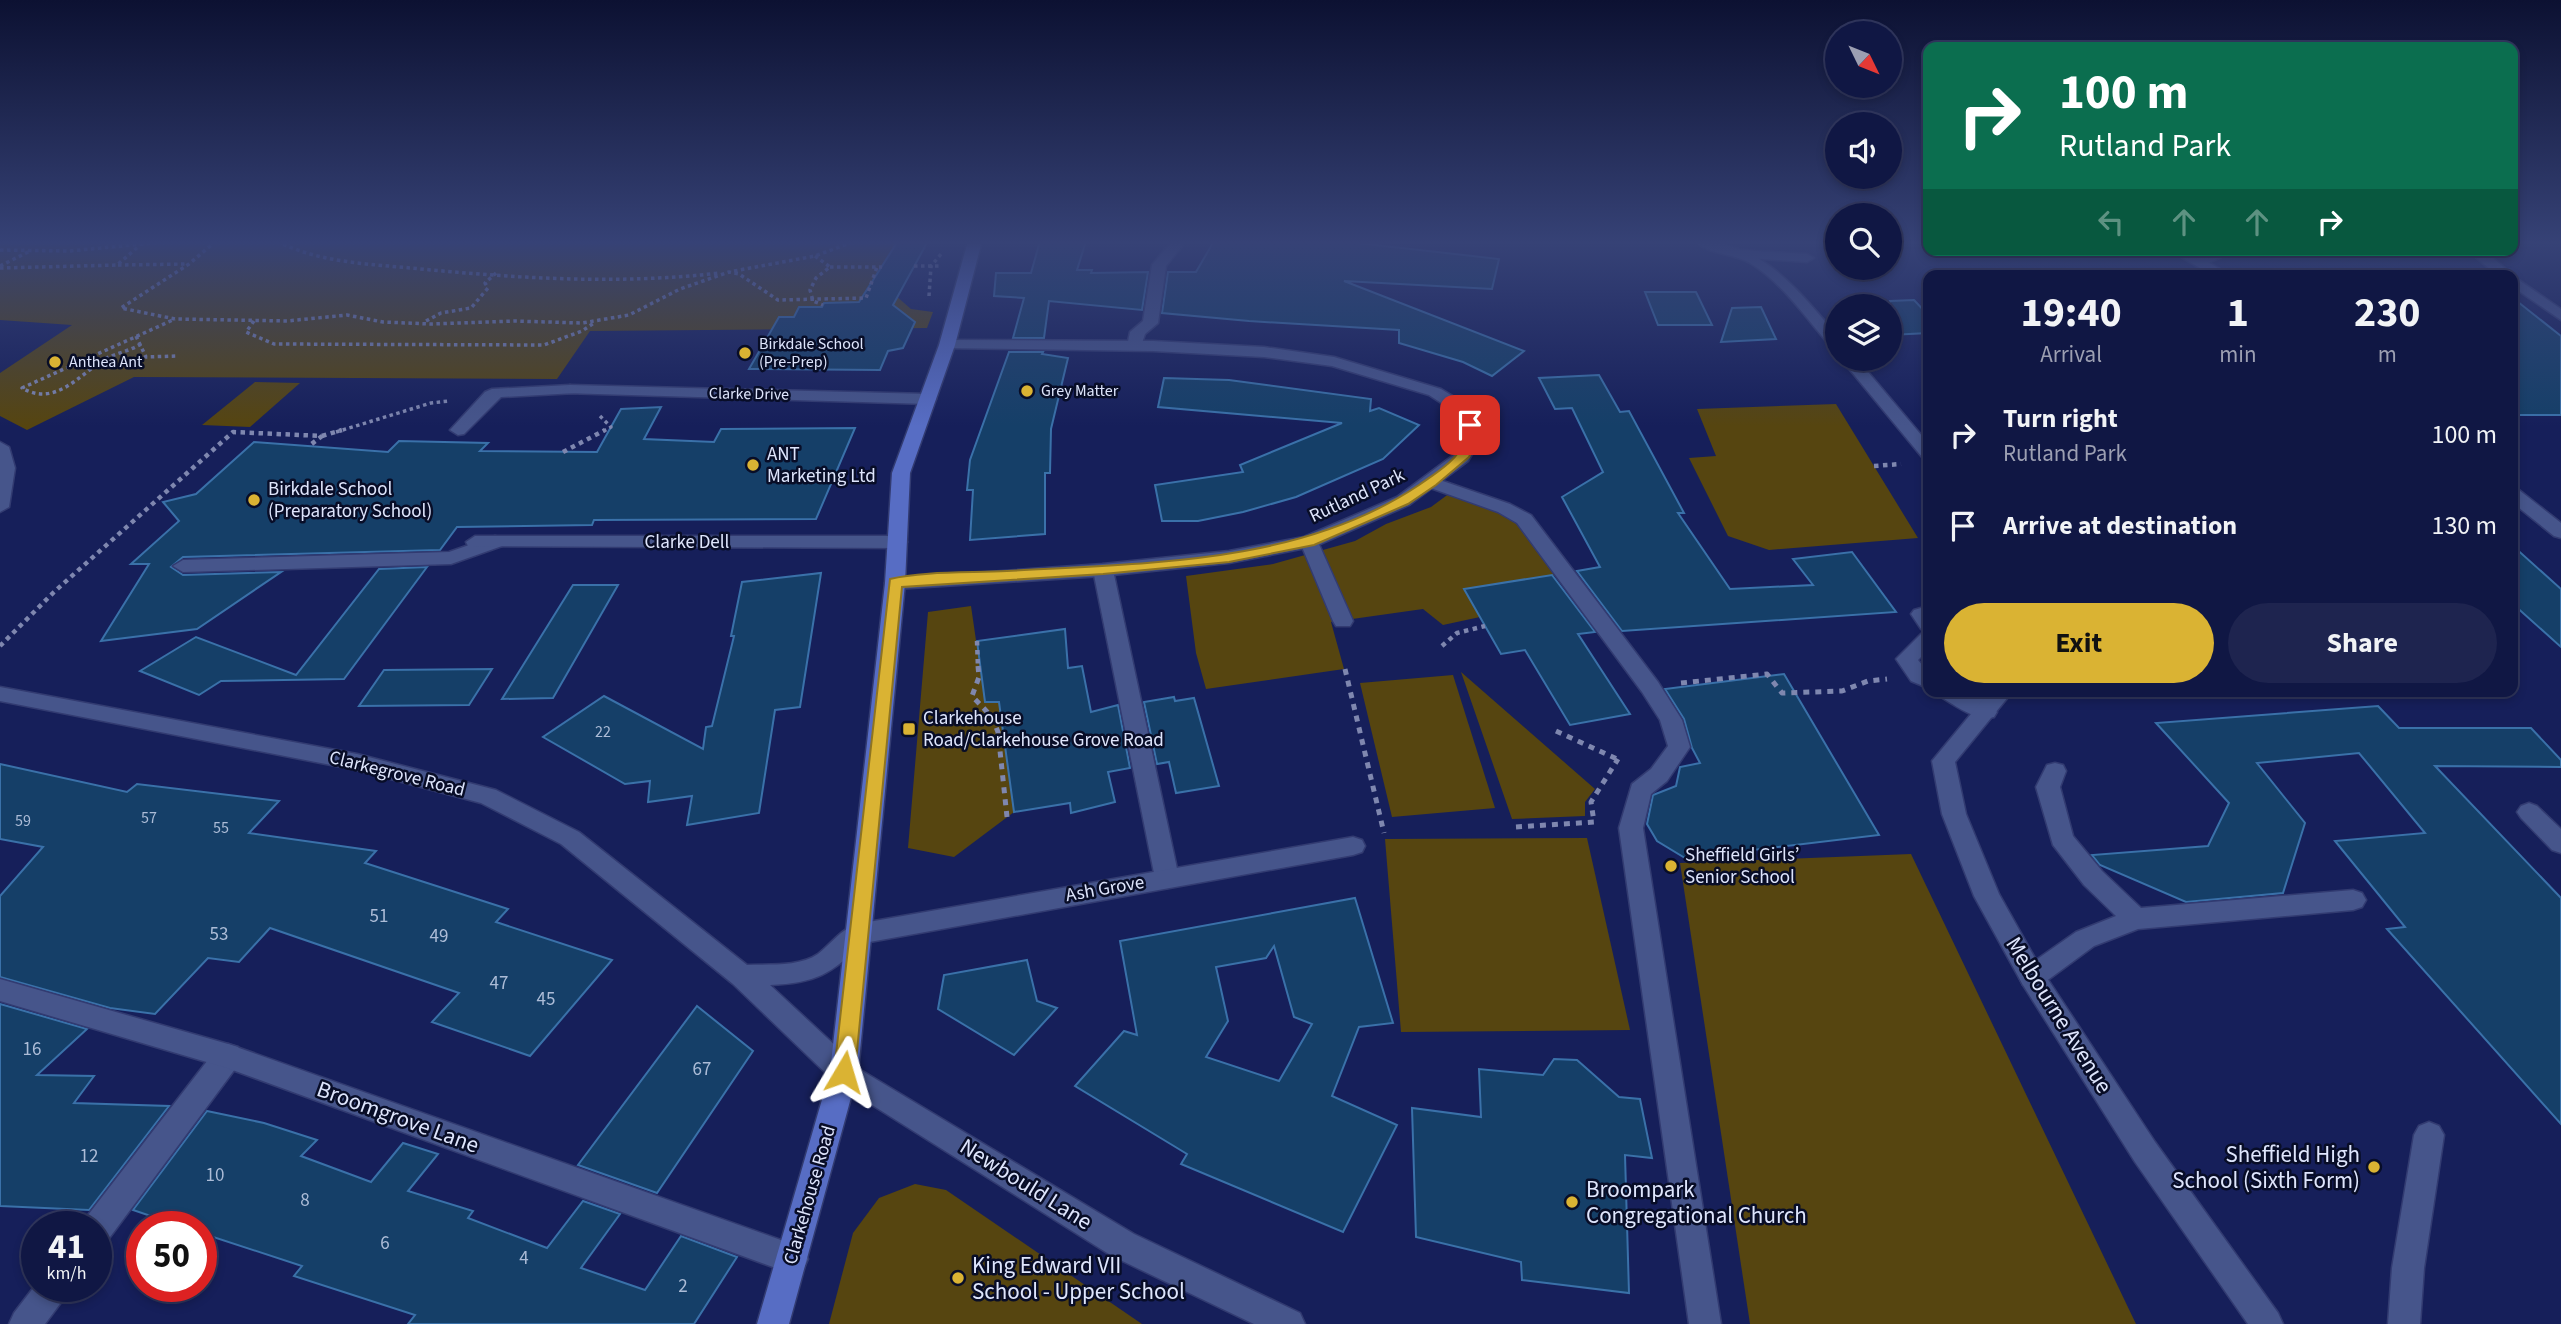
<!DOCTYPE html>
<html lang="en">
<head>
<meta charset="utf-8">
<style>
	:root { --surface:#101744; --page:#1e244f; --text:#f1f3f6; --muted:#9c9fb2; --line:#30365d; --accent:#dab333 }
	body { margin:0; font-family:"Source Sans 3",sans-serif; background:var(--page); color:var(--text); height:100vh; display:flex; flex-direction:column; font-size:26px; white-space:nowrap }
	* { box-sizing:border-box; margin:0 }
	p { font-size:23px; color:var(--muted) }
	.icon { flex:none; width:38px; height:38px; fill:none; stroke:currentColor; stroke-width:2; stroke-linecap:round; stroke-linejoin:round }
	.map { position:relative; flex:1; overflow:hidden }
	.sheet { position:absolute; left:1923px; top:270px; width:595px; height:427px; display:flex; flex-direction:column; background:var(--surface); border-radius:14px; box-shadow:0 4px 10px #0003,0 0 0 2px var(--line) }
	.sheet>* { flex:none }
	.banner { position:absolute; left:1923px; top:42px; width:595px; height:214px; border-radius:14px; box-shadow:0 4px 10px #0003,0 0 0 2px var(--line); background:#0b6e4f; color:#fff; overflow:hidden }
	.needle { width:46px; rotate:133deg }
	.buttons { position:absolute; left:1825px; top:21px; display:grid; gap:14px }
	.buttons a { display:grid; place-items:center; width:77px; height:77px; border-radius:50%; background:var(--surface); box-shadow:0 4px 10px #0003,0 0 0 2px var(--line); font-size:35px }
	.speed { position:absolute; left:21px; top:1211px; display:flex; gap:14px; font-size:35px; font-weight:700; text-align:center }
	.speed>* { display:grid; place-content:center; width:91px; height:91px; border-radius:50%; background:var(--surface); box-shadow:0 4px 10px #0003,0 0 0 2px var(--line); line-height:1 }
	.speed small { font-size:18px; font-weight:400 }
	.speed .limit { border:10px solid #d22; background:#fff; color:#111 }
	.pin { position:absolute; display:grid; place-items:center; width:60px; height:60px; color:#fff; margin:-30px; border-radius:14px; box-shadow:0 4px 10px #0006 }
	.me { position:absolute; width:77px; margin:-38px; rotate:7deg; stroke-linejoin:round; filter:drop-shadow(0 0 5px #0008) }
	.turn { display:flex; align-items:center; gap:24px; height:147px; padding:0 21px; font-size:32px }
	.turn .icon { width:91px; height:91px; stroke-width:2.5 }
	.turn b { display:block; font-size:49px; line-height:60px }
	.lanes { display:flex; align-items:center; height:66px; padding:0 21px; background:#0003; justify-content:center; gap:35px; direction:ltr }
	.lanes .off { opacity:.35 }
	.eta { display:flex; justify-content:space-evenly; align-items:center; height:119px; text-align:center }
	.eta b { font-size:42px; font-weight:700; line-height:49px }
	.action { display:flex; gap:14px; margin-top:auto; padding:14px 21px }
	.action a { flex:1; height:80px; border-radius:42px; background:var(--accent); color:#111; font-size:28px; font-weight:700; line-height:80px; text-align:center }
	.action a+a { background:var(--page); color:var(--text) }
	ul { padding:0; list-style:none }
	li { display:flex; align-items:center; gap:21px; height:91px; padding:0 21px }
	li div { flex:1 }
	li b { display:block; font-size:26px }
	li em { font-style:normal }
	.map>svg:first-child { display:block }
	.green { fill:#564510 }
	.building { fill:#153f68; stroke:#3a71a9; stroke-width:2; fill-rule:evenodd }
	.lines { fill:none; stroke-linecap:round; stroke-linejoin:round }
	.service-casing { stroke:#323b71; stroke-width:3 }
	.minor-casing { stroke:#323b71; stroke-width:3 }
	.tertiary-casing { stroke:#323b71; stroke-width:3 }
	.secondary-casing { stroke:#323b71; stroke-width:3 }
	.path-far2 { stroke:#7f87af; stroke-width:3.5; stroke-dasharray:3.5 3.5; stroke-linecap:butt }
	.path-far1 { stroke:#7f87af; stroke-width:4.5; stroke-dasharray:4.5 4.5; stroke-linecap:butt }
	.path { stroke:#7f87af; stroke-width:5; stroke-dasharray:6 6; stroke-linecap:butt }
	.service { fill:#46558b; fill-rule:evenodd }
	.minor { fill:#46558b; fill-rule:evenodd }
	.tertiary { fill:#46558b; fill-rule:evenodd }
	.secondary { fill:#576dc4; fill-rule:evenodd }
	.route { fill:#dab333; stroke:#8e7421; stroke-width:2 }
	.poi-dot { fill:#dab333; stroke:#080d27; stroke-width:2.5 }
	.labels { text-anchor:middle; dominant-baseline:central; stroke-width:5; stroke-linejoin:round; paint-order:stroke }
	.far-poi-label { font-size:16px; fill:#dee5fc; stroke:#080d27; text-anchor:start }
	.far-street-label { font-size:16px; fill:#dee5fc; stroke:#080d27 }
	.number-label { font-size:16px; fill:#acbcd7 }
	.poi-label { font-size:19px; fill:#dee5fc; stroke:#080d27; text-anchor:start }
	.street-label { font-size:19px; fill:#dee5fc; stroke:#080d27 }
	.near-number-label { font-size:19px; fill:#acbcd7 }
	.near-street-label { font-size:23px; fill:#dee5fc; stroke:#080d27 }
	.near-poi-label { font-size:23px; fill:#dee5fc; stroke:#080d27; text-anchor:start }
</style>
</head>
<body>
<div class="map">
<svg width="2561" height="1324" viewBox="0 0 2561 1324">
	<rect width="100%" height="100%" fill="#161f5a"/>
	<g class="green">
		<path d="M0,241H922L895,295L911,309L933,312L927,328L590,331L557,379L134,377L27,430L0,416V373L72,325L0,320Z"/>
		<path d="M255,382L300,383L250,427L202,425Z"/>
		<path d="M1836,404L1918,538L1769,550L1728,536L1689,458L1716,456L1697,409Z"/>
		<path d="M1454,490L1504,508L1563,574L1464,589L1480,617L1443,625L1423,609L1331,622L1344,669L1206,689L1196,653L1186,576L1273,564L1355,541L1386,524L1431,507Z"/>
		<path d="M971,606L985,702L1028,700L1042,742L1005,749L1014,812L954,857L908,848L928,612Z"/>
		<path d="M1461,672L1595,789L1585,802V816L1512,819Z"/>
		<path d="M1453,675L1495,808L1392,817L1360,683Z"/>
		<path d="M1587,838L1630,1030L1401,1032L1385,839Z"/>
		<path d="M1911,854L2136,1324H1750L1680,863Z"/>
		<path d="M915,1184L946,1190L1142,1324H829L853,1233L879,1198Z"/>
	</g>
	<g class="building">
		<path d="M898,241H928L893,305L915,322L903,348L888,351L880,370L749,369L779,317H794L799,307H822L824,303L859,302Z"/>
		<path d="M1040,241H1086L1077,270H1092L1091,273L1148,272L1142,310L1049,301L1044,338H1013L1024,298L994,296L996,273H1031Z"/>
		<path d="M1214,241H1340L1499,259L1492,289L1344,281L1524,351L1492,376L1463,362L1399,343V330L1249,321L1162,313L1168,272H1196Z"/>
		<path d="M1645,292H1696L1712,325H1658Z"/>
		<path d="M2513,298L2561,336V415H2513Z"/>
		<path d="M1914,300L1928,315V333L1890,335V301Z"/>
		<path d="M1761,307L1776,339L1721,342L1732,308Z"/>
		<path d="M1009,352H1043L1042,354L1068,358L1051,429L1050,473H1045V534L970,540L973,490H967L970,460Z"/>
		<path d="M1599,375L1620,412L1629,411L1684,513H1678L1730,589L1813,585L1793,559L1852,552L1896,612L1622,631L1577,571L1600,567L1562,497L1603,472L1572,408L1555,409L1539,378Z"/>
		<path d="M1164,378L1229,380L1371,399L1370,411L1379,408L1419,425L1383,459L1296,497L1243,512L1198,521H1162L1155,485L1243,472L1240,465L1342,423L1158,407Z"/>
		<path d="M661,407L644,439L714,442L721,429L855,428L816,519L594,520L592,525L457,527L440,550L183,557L171,567L183,575L281,572L197,629L101,641L149,564H131L179,521L163,502L196,494L254,442L388,452L399,441L488,443L480,451L597,452L621,409Z"/>
		<path d="M2513,546L2561,589V647L2513,604Z"/>
		<path d="M427,567L344,679L221,681L199,695L140,671L196,637L296,675L379,569Z"/>
		<path d="M821,573L800,707L775,710L759,813L687,825L692,796L648,802L650,781L625,784L543,737L604,696L703,749L706,727L712,726L734,636H731L742,582Z"/>
		<path d="M1552,575L1595,632L1578,634L1630,714L1570,725L1525,650L1501,654L1464,589Z"/>
		<path d="M573,585H618L553,698L502,699Z"/>
		<path d="M1065,629L1068,668L1082,666L1091,712L1118,705L1130,768L1108,772L1115,802L1071,813L1070,803L1014,812L999,702H985L977,641Z"/>
		<path d="M492,669L469,705L359,706L384,670Z"/>
		<path d="M1784,674L1879,835L1685,858L1657,841L1647,824L1653,795L1676,786L1680,767L1700,763L1692,748L1684,719L1665,689Z"/>
		<path d="M1174,697L1175,701L1194,698L1219,786L1176,793L1169,762L1157,764L1144,702Z"/>
		<path d="M2378,706L2399,728H2531L2561,760V767L2435,766L2561,898V1124L2387,929L2405,927L2335,841L2425,833L2359,753L2257,763L2305,823L2283,893L2186,902L2100,865L2092,855L2208,846L2229,803L2156,723Z"/>
		<path d="M0,764L127,792L137,784L279,801L249,833L376,851L365,863L508,909L496,922L612,960L530,1056L432,1022L459,993L270,928L239,962L208,958L155,1014L110,1008L0,977V896L43,847L0,839Z"/>
		<path d="M1355,898L1393,1023L1359,1027L1332,1096L1397,1125L1343,1232L1181,1164L1187,1154L1075,1086L1124,1031L1137,1035L1120,941ZM1274,946L1294,1017L1312,1024L1279,1081L1206,1057L1228,1021L1216,967L1266,958Z"/>
		<path d="M1027,960L1037,1001L1057,1008L1014,1055L938,1009L944,975Z"/>
		<path d="M0,1004L87,1029L37,1075L94,1076L74,1103L169,1106L89,1210L0,1206Z"/>
		<path d="M697,1006L753,1051L657,1193L578,1165Z"/>
		<path d="M1554,1059L1577,1060L1619,1097L1640,1099L1652,1158L1625,1155L1629,1293L1522,1280L1521,1262L1416,1237L1412,1108L1481,1117L1479,1069L1543,1075Z"/>
		<path d="M207,1111L264,1123L317,1140L301,1156L371,1182L403,1143L438,1154L408,1191L473,1211L468,1218L547,1248L583,1201L620,1214L581,1268L645,1290L681,1236L737,1257L694,1324H408L415,1315L294,1276L302,1266L201,1233V1227H183L133,1210Z"/>
	</g>
	<g class="lines">
		<g class="service-casing">
			<g id="service">
				<path d="M1172,241H1186L1166,266L1158,323L1145,334L1140,349H1130L1127,346L1130,332L1143,321L1152,265Z"/>
				<path d="M1740,250L1807,254L1814,258L1807,262L1735,257L1733,254Z"/>
				<path d="M2217,250H2237L2204,265L2199,266L2192,262Z"/>
				<path d="M570,385L578,390L576,393L501,397L464,434L458,435L450,430L485,392L492,389Z"/>
				<path d="M1431,477L1510,504L1531,515L1658,682L1682,720L1690,747L1667,781L1651,794L1643,828L1721,1324H1689L1619,828L1632,784L1651,769L1668,746L1660,720L1642,692L1517,523L1498,512L1425,486L1422,482Z"/>
				<path d="M495,536L502,538L504,542L502,546L451,564L183,572L173,566L183,560L449,552Z"/>
				<path d="M1309,536L1318,542L1353,621L1350,626H1336L1333,621L1300,542Z"/>
				<path d="M1103,564L1113,570L1179,878L1176,885L1167,888L1158,885L1155,878L1093,570Z"/>
				<path d="M1921,608L1928,610V630L1921,629L1911,614L1914,610Z"/>
				<path d="M1928,632V650L1918,660L1928,672V688L1911,681L1896,659L1921,634Z"/>
				<path d="M1936,691C1957,691 1985,692 1997,712L1994,717C1976,722 1955,705 1939,696Z"/>
				<path d="M2055,763L2063,765L2066,771L2060,787L2073,836L2102,871L2141,908L2353,890L2362,893L2366,900L2362,907L2353,910L2138,929L2094,946L2041,985L2032,988L2023,985L2019,977L2023,969L2076,932L2116,916L2084,885L2053,845L2036,787L2047,765Z"/>
				<path d="M2529,803L2537,806L2561,829V853L2552,850L2521,818L2517,812L2521,806Z"/>
				<path d="M228,1044L238,1047L242,1056L238,1065L107,1241L96,1245V1227H82L85,1219L218,1047Z"/>
				<path d="M2429,1122L2439,1126L2444,1135L2424,1268L2420,1324H2388L2392,1268L2414,1135L2419,1126Z"/>
				<path d="M37,1283V1286H70L65,1297L45,1324H9L14,1313Z"/>
			</g>
		</g>
		<g class="minor-casing">
			<g id="minor">
				<path d="M1695,241C1763,241 1797,290 1838,336V351L1833,349C1808,321 1783,283 1750,263C1733,253 1709,255 1695,241Z"/>
				<path d="M2169,250H2187L2230,275H2212Z"/>
				<path d="M2467,250H2483L2513,275H2497Z"/>
				<path d="M2513,276L2561,309V320L2513,287Z"/>
				<path d="M947,340L1153,341L1264,347L1334,357L1441,389L1464,403L1478,425L1480,441L1468,461L1409,505L1316,546L1229,563L1103,576L895,589L888,587L885,583L888,579L1103,564L1229,551L1304,537L1397,497L1455,454L1462,441V425L1452,410L1429,395L1332,366L1264,357L1153,351L942,348L939,345Z"/>
				<path d="M1841,359H1857L1928,443V458L1922,457Z"/>
				<path d="M570,385L928,394L936,399L928,404L564,393L562,390Z"/>
				<path d="M0,442L9,447L15,468L9,507L0,512Z"/>
				<path d="M2513,489L2519,490L2561,523V538L2554,536L2513,503Z"/>
				<path d="M475,536H898L907,542L898,548L468,546L466,542Z"/>
				<path d="M0,687L357,754L496,790L579,832L747,965C769,964 799,967 818,954C831,944 841,929 857,924L1353,837L1362,840L1365,846L1362,852L1353,855L864,943C830,974 817,983 770,985L854,1063L858,1072L854,1081L844,1084L834,1081L733,984L561,844L481,803L357,770L0,701Z"/>
				<path d="M1990,691H2013L1955,762L1966,814L1999,894L2041,969L2155,1142L2278,1313L2283,1324H2248L2135,1162L2023,985L1974,896L1942,814L1932,761Z"/>
				<path d="M0,979L228,1044L792,1244L803,1248L808,1259L803,1270L792,1274L227,1068L0,1001Z"/>
			</g>
		</g>
		<g class="tertiary-casing">
			<path id="tertiary" d="M844,1060L1134,1234L1300,1313L1305,1324H1254L1112,1256L834,1081L830,1072L834,1063Z"/>
		</g>
		<g class="secondary-casing">
			<path id="secondary" d="M968,241H982L955,345L910,473L905,583L858,1072L789,1324H757L830,1072L885,583L892,473L939,345Z"/>
		</g>
		<g class="path-far2">
			<path d="M216,241L189,264L121,308L175,319L287,321L347,315L383,322L431,324L514,321L582,323L629,315L680,289L729,272L739,274L778,300L866,298L877,267"/>
			<path d="M277,241C317,262 367,264 411,268C513,278 617,285 719,273"/>
			<path d="M0,250L69,251L174,241"/>
			<path d="M815,256L830,267L816,278L810,290L813,301L823,305"/>
			<path d="M118,265L186,264"/>
			<path d="M0,266L30,251"/>
			<path d="M914,266H941"/>
			<path d="M830,267H882"/>
			<path d="M0,268L117,265L139,246"/>
			<path d="M734,271L815,256L855,241"/>
			<path d="M929,296L931,266L942,253"/>
			<path d="M254,321L246,332L274,344L544,345L582,331L594,323"/>
			<path d="M426,321L441,313L471,308L488,288L485,283L496,273"/>
			<path d="M136,336L146,357L177,356"/>
			<path d="M141,344C130,351 116,353 105,359C78,376 55,407 22,388L175,319"/>
			<path d="M600,416L611,427L602,432"/>
			<path d="M336,432L431,403L449,401"/>
		</g>
		<g class="path-far1">
			<path d="M322,436L342,430"/>
			<path d="M563,452L605,430"/>
			<path d="M1874,466L1901,464"/>
			<path d="M977,641L978,668"/>
			<path d="M0,646L54,592L233,432L322,436L309,446"/>
			<path d="M1442,646L1457,633L1485,626"/>
		</g>
		<g class="path">
			<path d="M978,666L979,677L972,696L992,717L998,732L1007,817"/>
			<path d="M1345,669L1384,833"/>
			<path d="M1681,683L1767,674L1782,693L1842,691L1868,681L1887,679"/>
			<path d="M1556,731L1619,760"/>
			<path d="M1516,827L1594,822L1591,802L1618,759"/>
		</g>
		<use href="#service" class="service"/>
		<use href="#minor" class="minor"/>
		<use href="#tertiary" class="tertiary"/>
		<use href="#secondary" class="secondary"/>
	</g>
	<linearGradient id="sky" x2="0" y2="1"><stop stop-color="#0c1132"/><stop offset="0.57" stop-color="#364276"/><stop offset="1" stop-color="#364276" stop-opacity="0"/></linearGradient>
	<rect width="2561" height="426" fill="url(#sky)"/>
	<path class="route" d="M1470,421L1476,425L1477,441L1469,457L1436,485L1408,504L1314,545L1229,562L1103,574L902,587L855,1072L852,1079L844,1081L837,1079L834,1072L890,579C921,571 973,573 1007,571C1145,563 1300,565 1419,485C1433,475 1460,459 1464,441C1465,436 1464,429 1464,425Z"/>
	<g class="poi-dot">
		<circle cx="745" cy="353" r="7"/>
		<circle cx="55" cy="362" r="7"/>
		<circle cx="1027" cy="391" r="7"/>
		<circle cx="753" cy="465" r="7"/>
		<circle cx="254" cy="500" r="7"/>
		<rect x="902" y="722" width="14" height="14" rx="3.5"/>
		<circle cx="1671" cy="866" r="7"/>
		<circle cx="2374" cy="1167" r="7"/>
		<circle cx="1572" cy="1202" r="7"/>
		<circle cx="958" cy="1278" r="7"/>
	</g>
	<g class="labels">
		<g class="far-poi-label">
			<text x="759" y="344">Birkdale School<tspan x="759" dy="18">(Pre-Prep)</tspan></text>
			<text x="69" y="362">Anthea Ant</text>
			<text x="1041" y="391">Grey Matter</text>
		</g>
		<g class="far-street-label">
			<text transform="translate(749 394) rotate(1)">Clarke Drive</text>
		</g>
		<g class="number-label">
			<text x="603" y="732">22</text>
			<text x="149" y="818">57</text>
			<text x="23" y="821">59</text>
			<text x="221" y="828">55</text>
		</g>
		<g class="poi-label">
			<text x="767" y="454">ANT<tspan x="767" dy="22">Marketing Ltd</tspan></text>
			<text x="268" y="489">Birkdale School<tspan x="268" dy="22">(Preparatory School)</tspan></text>
			<text x="923" y="718">Clarkehouse<tspan x="923" dy="22">Road/Clarkehouse Grove Road</tspan></text>
			<text x="1685" y="855">Sheffield Girls’<tspan x="1685" dy="22">Senior School</tspan></text>
		</g>
		<g class="street-label">
			<text transform="translate(1357 496) rotate(-25)">Rutland Park</text>
			<text x="687" y="542">Clarke Dell</text>
			<text transform="translate(397 774) rotate(14)">Clarkegrove Road</text>
			<text transform="translate(1105 889) rotate(-10)">Ash Grove</text>
			<text transform="translate(810 1195) rotate(-74)">Clarkehouse Road</text>
		</g>
		<g class="near-number-label">
			<text x="379" y="916">51</text>
			<text x="219" y="934">53</text>
			<text x="439" y="936">49</text>
			<text x="499" y="983">47</text>
			<text x="546" y="999">45</text>
			<text x="32" y="1049">16</text>
			<text x="702" y="1069">67</text>
			<text x="89" y="1156">12</text>
			<text x="215" y="1175">10</text>
			<text x="305" y="1200">8</text>
			<text x="385" y="1243">6</text>
			<text x="524" y="1258">4</text>
			<text x="683" y="1286">2</text>
		</g>
		<g class="near-street-label">
			<text transform="translate(2059 1015) rotate(58)">Melbourne Avenue</text>
			<text transform="translate(398 1117) rotate(20)">Broomgrove Lane</text>
			<text transform="translate(1026 1184) rotate(32)">Newbould Lane</text>
		</g>
		<g class="near-poi-label">
			<text x="2360" y="1154" text-anchor="end">Sheffield High<tspan x="2360" dy="26">School (Sixth Form)</tspan></text>
			<text x="1586" y="1189">Broompark<tspan x="1586" dy="26">Congregational Church</tspan></text>
			<text x="972" y="1265">King Edward VII<tspan x="972" dy="26">School - Upper School</tspan></text>
		</g>
	</g>
</svg>
<div class="buttons">
<a><svg class="needle" viewBox="-14 -14 28 28"><path d="M0-13l5 13h-10z" fill="#e53935"/><path d="M0 13l5-13h-10z" fill="#9c9fb2"/></svg></a>
<a><svg class="icon" aria-label="sound" viewBox="0 0 24 24"><path d="M4 9h4l5-4v14l-5-4H4zM17 9q2 3 0 6"/></svg></a>
<a><svg class="icon" aria-label="search" viewBox="0 0 24 24"><circle cx="10" cy="10" r="6"/><path d="M15 15l6 6"/></svg></a>
<a><svg class="icon" aria-label="layers" viewBox="0 0 24 24"><path d="M12 4l9 5-9 5-9-5zM3 14l9 5 9-5"/></svg></a>
</div>
<div class="speed"><div>41<small>km/h</small></div><div class="limit">50</div></div>
<div class="pin" style="left:1470px;top:425px;background:#d93025"><svg class="icon" aria-label="arrive" viewBox="0 0 24 24"><path d="M6 21V4h12l-3 4 3 4H6"/></svg></div>
<svg class="me" style="left:844px;top:1072px" viewBox="-20 -20 40 40"><path d="M0-17L14 15 0 8-14 15z" fill="#dab333" stroke="#fff" stroke-width="4"/></svg>
<div class="banner">
<div class="turn"><svg class="icon" aria-label="right" viewBox="0 0 24 24"><path d="M7 20v-9h11M14 6l5 5-5 5"/></svg><div><b>100 m</b>Rutland Park</div></div>
<div class="lanes"><svg class="icon off" aria-label="left" viewBox="0 0 24 24"><path d="M17 20v-9H6M10 6l-5 5 5 5"/></svg><svg class="icon off" aria-label="ahead" viewBox="0 0 24 24"><path d="M12 20V5M6 11l6-6 6 6"/></svg><svg class="icon off" aria-label="ahead" viewBox="0 0 24 24"><path d="M12 20V5M6 11l6-6 6 6"/></svg><svg class="icon" aria-label="right" viewBox="0 0 24 24"><path d="M7 20v-9h11M14 6l5 5-5 5"/></svg></div>
</div>
<section class="sheet">
<div class="eta">
<div><b>19:40</b><p>Arrival</p></div>
<div><b>1</b><p>min</p></div>
<div><b>230</b><p>m</p></div>
</div>
<ul>
<li><svg class="icon" aria-label="right" viewBox="0 0 24 24"><path d="M7 20v-9h11M14 6l5 5-5 5"/></svg><div><b>Turn right</b><p>Rutland Park</p></div><em>100 m</em></li>
<li><svg class="icon" aria-label="arrive" viewBox="0 0 24 24"><path d="M6 21V4h12l-3 4 3 4H6"/></svg><div><b>Arrive at destination</b></div><em>130 m</em></li>
</ul>
<div class="action"><a>Exit</a><a>Share</a></div>
</section>
</div>
</body>
</html>
